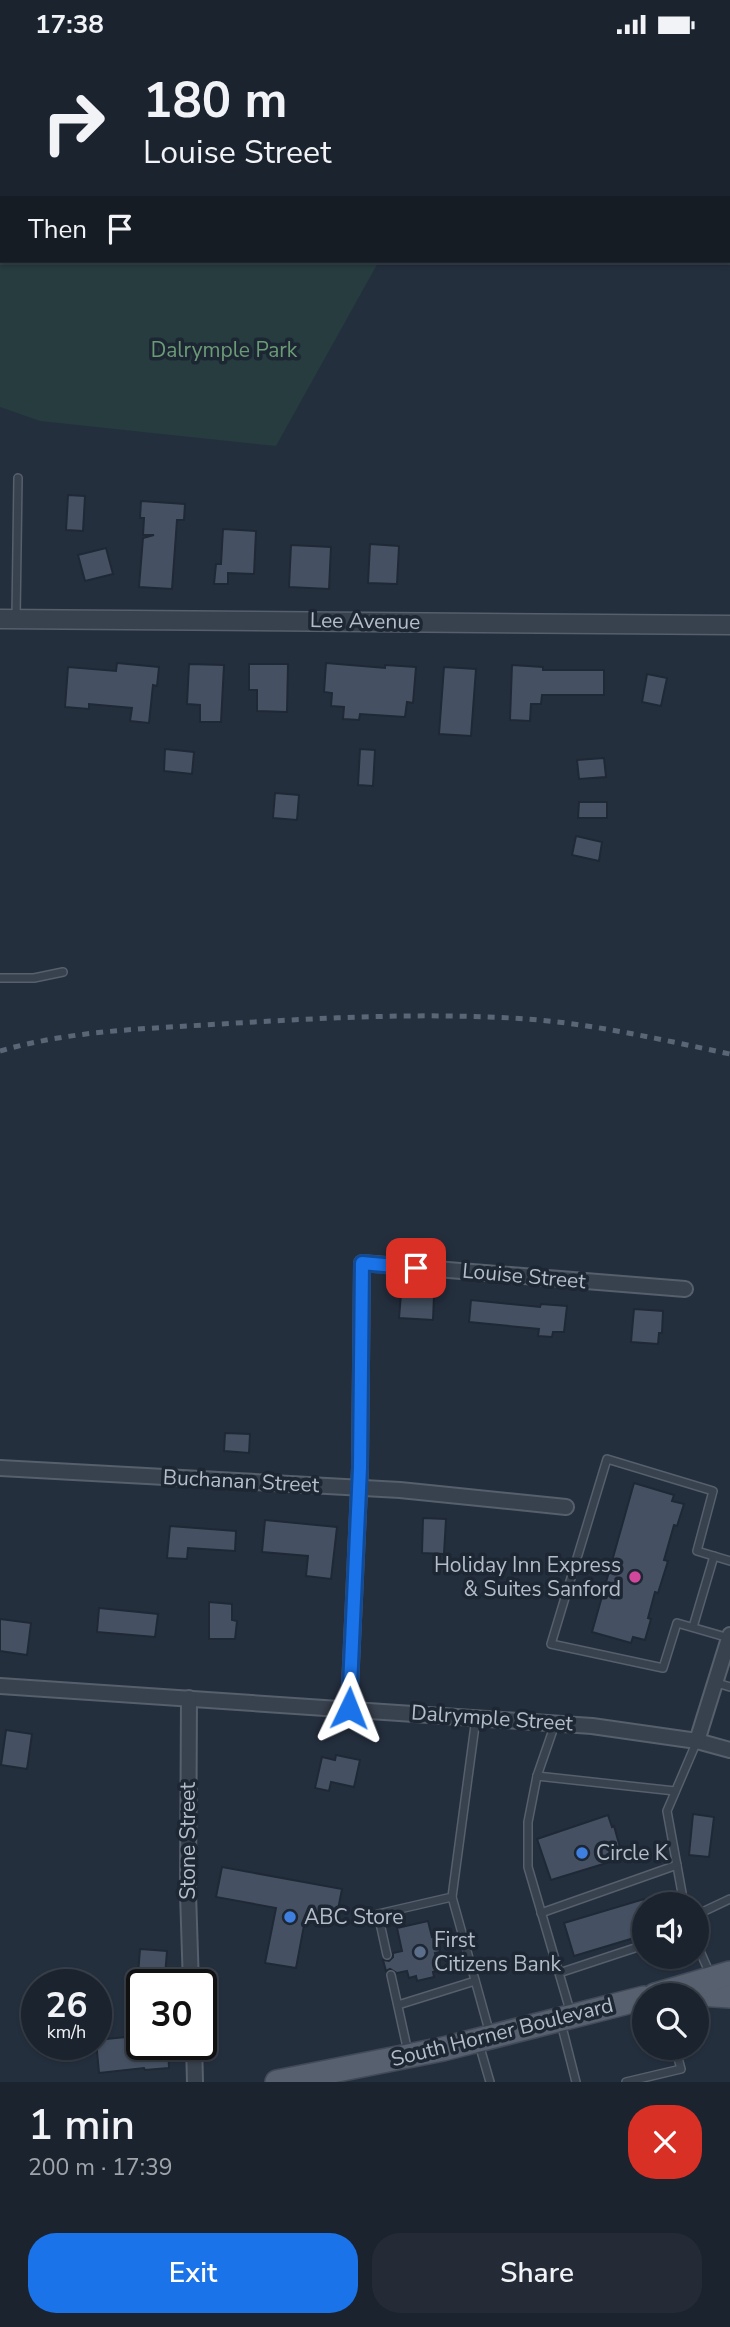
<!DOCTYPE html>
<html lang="en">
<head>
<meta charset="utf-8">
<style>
	:root { --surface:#1b232e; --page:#242b36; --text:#f1f3f6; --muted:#a0a4aa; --line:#39404a; --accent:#1a73e8 }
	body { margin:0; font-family:"Nunito Sans",sans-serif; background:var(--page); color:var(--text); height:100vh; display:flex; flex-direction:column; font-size:26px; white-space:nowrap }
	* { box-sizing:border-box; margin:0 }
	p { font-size:23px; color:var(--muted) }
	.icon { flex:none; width:38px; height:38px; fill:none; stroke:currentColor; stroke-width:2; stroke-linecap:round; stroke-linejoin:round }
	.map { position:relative; height:2033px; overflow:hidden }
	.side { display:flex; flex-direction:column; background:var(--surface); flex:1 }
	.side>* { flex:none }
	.hud { position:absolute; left:0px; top:0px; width:732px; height:214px; box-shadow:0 2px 5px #0004,0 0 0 2px var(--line); background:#1b232e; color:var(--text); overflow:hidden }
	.tools { position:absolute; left:632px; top:1843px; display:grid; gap:14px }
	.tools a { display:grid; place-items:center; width:77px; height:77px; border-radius:50%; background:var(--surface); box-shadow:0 2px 5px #0004,0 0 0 2px var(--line); font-size:35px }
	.speed { position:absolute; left:21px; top:1920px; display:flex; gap:14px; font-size:35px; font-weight:700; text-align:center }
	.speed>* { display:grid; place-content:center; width:91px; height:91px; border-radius:50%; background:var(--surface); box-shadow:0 2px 5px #0004,0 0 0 2px var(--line); line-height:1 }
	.speed small { font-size:18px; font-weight:400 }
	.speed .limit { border:4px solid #111; border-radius:10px; background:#fff; color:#111 }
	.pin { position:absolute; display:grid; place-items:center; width:60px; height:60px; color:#fff; margin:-30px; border-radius:14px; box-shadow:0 4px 10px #0006 }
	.me { position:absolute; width:77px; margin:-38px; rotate:2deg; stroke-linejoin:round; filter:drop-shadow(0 0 5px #0008) }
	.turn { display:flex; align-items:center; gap:24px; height:147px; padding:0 28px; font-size:32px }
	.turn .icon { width:91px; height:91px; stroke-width:2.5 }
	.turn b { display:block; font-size:49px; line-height:60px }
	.then { display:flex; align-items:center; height:66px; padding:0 28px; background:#0003; gap:14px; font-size:26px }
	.round { display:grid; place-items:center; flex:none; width:74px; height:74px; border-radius:28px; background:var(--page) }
	.headline { display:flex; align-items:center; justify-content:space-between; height:119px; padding:0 28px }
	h1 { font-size:42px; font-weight:600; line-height:52px }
	.button { display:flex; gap:14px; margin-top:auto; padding:14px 28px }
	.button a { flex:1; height:80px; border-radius:28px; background:var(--accent); color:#fff; font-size:28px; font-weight:600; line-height:80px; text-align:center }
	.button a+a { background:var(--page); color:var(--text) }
	.status { display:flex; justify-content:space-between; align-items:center; height:49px; padding:0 35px; background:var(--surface); direction:ltr }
	.status svg { height:19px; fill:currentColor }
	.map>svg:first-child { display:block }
	.green { fill:#263c3f }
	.building { fill:#455162; stroke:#1f2835; stroke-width:2 }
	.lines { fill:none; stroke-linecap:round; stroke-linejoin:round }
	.service-casing { stroke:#565f6c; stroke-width:10 }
	.minor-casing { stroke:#565f6c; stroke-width:18 }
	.tertiary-casing { stroke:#565f6c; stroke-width:21 }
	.primary-casing { stroke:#414a57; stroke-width:26 }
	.service { stroke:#38414e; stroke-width:7 }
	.minor { stroke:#38414e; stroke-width:14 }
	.tertiary { stroke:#38414e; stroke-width:18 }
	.primary { stroke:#56606e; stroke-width:23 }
	.rail { stroke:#5a6575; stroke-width:5; stroke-dasharray:7 7; stroke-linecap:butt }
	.route-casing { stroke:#114b97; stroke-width:18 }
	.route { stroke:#1a73e8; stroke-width:12 }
	.hotel-dot { fill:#d1479c; stroke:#1d2633; stroke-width:2.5 }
	.shop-dot { fill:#3f7fe0; stroke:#1d2633; stroke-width:2.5 }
	.service-dot { fill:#5c6f8a; stroke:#1d2633; stroke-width:2.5 }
	.labels { text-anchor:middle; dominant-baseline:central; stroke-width:7; stroke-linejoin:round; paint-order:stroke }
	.park-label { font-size:21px; fill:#6b9a76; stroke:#1d2633 }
	.street-label { font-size:21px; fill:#b4bcc9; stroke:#1d2633 }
	.poi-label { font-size:21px; fill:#b4bcc9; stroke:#1d2633; text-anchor:start }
</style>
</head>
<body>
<div class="status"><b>17:38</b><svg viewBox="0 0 49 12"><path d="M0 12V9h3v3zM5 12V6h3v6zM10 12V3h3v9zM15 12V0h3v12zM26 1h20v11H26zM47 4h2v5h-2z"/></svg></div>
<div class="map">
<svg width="730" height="2033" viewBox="0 0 730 2033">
	<rect width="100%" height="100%" fill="#242f3e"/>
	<path class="green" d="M0,0H180L181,2H2V212H379L276,397L40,372L0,358Z"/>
	<g class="building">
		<path d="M68,446L85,447L83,482L66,481Z"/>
		<path d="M141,452L185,455L184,471H177L172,540L139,538L143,489L154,486H143L144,469H140Z"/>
		<path d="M223,480L256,482L254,525L228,524V535H214L216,515H221Z"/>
		<path d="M370,495L399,497L397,535L368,534Z"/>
		<path d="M291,496L331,498L329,540L289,538Z"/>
		<path d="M106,499L113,525L85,532L78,506Z"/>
		<path d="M117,614L159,618L157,637L153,636L149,674L130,672L132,659L89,655V660L65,658L68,618L116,622Z"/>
		<path d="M326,614L385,619V616L416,618L413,654L407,653L405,668L360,665L359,671L343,670L344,658L331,657L332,644L324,643Z"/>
		<path d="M189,615L224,616L221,673H200V656L187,655Z"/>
		<path d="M249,615H288L287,663L257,662V641H249Z"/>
		<path d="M512,616L543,618V621H604V646H542L541,655H531L530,672L510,671Z"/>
		<path d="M444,618L476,620L471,687L439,685Z"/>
		<path d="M647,625L667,629L661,657L642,653Z"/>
		<path d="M165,700L194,703L192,725L164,722Z"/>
		<path d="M360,700L375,701L373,737L358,736Z"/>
		<path d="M604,709L606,728L579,730L577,711Z"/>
		<path d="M275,744L299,746L297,771L273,769Z"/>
		<path d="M579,753H607V769H578Z"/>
		<path d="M576,787L602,793L599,812L572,806Z"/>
		<path d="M401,1245L434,1247L433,1271L399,1269Z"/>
		<path d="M471,1251L540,1258L541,1255L567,1257L564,1283H553L552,1288L538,1287L539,1280L469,1273Z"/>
		<path d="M634,1260L663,1262L662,1284H659L658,1295L631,1293Z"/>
		<path d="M225,1384L250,1385L249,1404L224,1402Z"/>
		<path d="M634,1434L674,1446L672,1452L684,1455L677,1477L674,1476L664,1511L668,1512L658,1544L655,1543L648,1569L651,1570L645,1591L633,1588L631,1594L592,1583Z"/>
		<path d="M423,1469L446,1470L444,1505L422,1504Z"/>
		<path d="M265,1471L337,1478L331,1530L306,1527L308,1507L262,1503Z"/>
		<path d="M170,1477L236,1482L235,1502L188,1499L187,1510L167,1509Z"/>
		<path d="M209,1553L232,1555V1571L237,1572L235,1590H209Z"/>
		<path d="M99,1559L158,1565L155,1588L97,1583Z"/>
		<path d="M0,1570L31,1574L27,1606L0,1602Z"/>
		<path d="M6,1681L32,1685L27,1720L1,1716Z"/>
		<path d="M336,1706L360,1711L354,1738L331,1733L329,1742L315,1739L322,1708L335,1711Z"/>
		<path d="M693,1765L714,1768L709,1808L689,1806Z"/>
		<path d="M608,1766L612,1778L614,1777L623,1809L551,1831L537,1790Z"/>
		<path d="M222,1818L342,1840L336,1871L306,1866L296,1919L265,1914L276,1859L216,1848Z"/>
		<path d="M644,1850V1886L574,1907L564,1874Z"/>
		<path d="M428,1872L432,1888L436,1887L440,1903L435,1904L439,1921L433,1923L434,1928L417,1932L416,1927L409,1929L407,1922L397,1924L390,1920L386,1922L383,1911L389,1912L393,1908V1904L402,1902L397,1879Z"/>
		<path d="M140,1900L167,1902L165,1927L138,1926Z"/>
		<path d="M126,1988V1995H168L169,2019L145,2021L144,2019L99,2024L96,1991Z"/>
	</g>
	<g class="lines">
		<g class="service-casing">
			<g id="service">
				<path d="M0,124H2"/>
				<path d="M0,166H2"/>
				<path d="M16,568L18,429"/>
				<path d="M0,929H34L63,923"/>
				<path d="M693,1578L714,1507"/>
				<path d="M729,1589L677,1574L663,1619L551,1595L607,1410L713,1442L697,1502L730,1512"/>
				<path d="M717,1634L730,1638"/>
				<path d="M555,1675L537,1727L675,1742"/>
				<path d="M537,1727L528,1773V1818L571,1965"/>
				<path d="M452,1848L490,1985"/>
				<path d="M684,1855L667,1762L697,1692"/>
				<path d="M541,1864L677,1816"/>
				<path d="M696,1866L730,1850"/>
				<path d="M696,1893L710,1925"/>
				<path d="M387,1906L378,1865L452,1848L476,1669"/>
				<path d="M559,1924L644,1896"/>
				<path d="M391,1926L408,2003"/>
				<path d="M398,1956L475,1932"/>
				<path d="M561,1974L576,2033"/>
				<path d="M479,1995L490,2033"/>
				<path d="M626,2033L681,2020L675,1998"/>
			</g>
		</g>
		<g class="minor-casing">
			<g id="minor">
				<path d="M0,1419L400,1441L566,1458"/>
				<path d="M0,1637L592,1677L697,1692L730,1701"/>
				<path d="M189,1649L188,1844L191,1936"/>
				<path d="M349,1659L360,1419L362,1214L685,1240"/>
				<path d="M697,1692L730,1586"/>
				<path d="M194,1995L195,2033"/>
			</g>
		</g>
		<g class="tertiary-casing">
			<path id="tertiary" d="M0,570L730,576"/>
		</g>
		<g class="primary-casing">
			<g id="primary">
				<path d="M683,1944L730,1947"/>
				<path d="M655,1946L730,1924"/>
				<path d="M277,2033L443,2000L644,1949"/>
			</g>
		</g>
		<use href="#service" class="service"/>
		<use href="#minor" class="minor"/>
		<use href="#tertiary" class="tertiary"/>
		<use href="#primary" class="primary"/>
		<path class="rail" d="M0,1002C72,981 145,980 220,975C322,969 425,963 527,970C595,975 663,991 730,1005"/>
	</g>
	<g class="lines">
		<g class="route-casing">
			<path id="route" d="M349,1659L360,1419L362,1214L416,1219"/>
		</g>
		<use href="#route" class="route"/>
	</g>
	<circle class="hotel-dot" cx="635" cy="1528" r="7"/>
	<g class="shop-dot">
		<circle cx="582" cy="1804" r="7"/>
		<circle cx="290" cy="1868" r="7"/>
	</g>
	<circle class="service-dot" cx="420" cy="1903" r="7"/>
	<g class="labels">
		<g class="park-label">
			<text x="224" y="301">Dalrymple Park</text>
		</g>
		<g class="street-label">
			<text transform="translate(365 572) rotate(1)">Lee Avenue</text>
			<text transform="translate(524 1227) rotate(5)">Louise Street</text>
			<text transform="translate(241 1432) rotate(3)">Buchanan Street</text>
			<text transform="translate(492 1669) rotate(4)">Dalrymple Street</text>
			<text transform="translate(188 1792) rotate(-90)">Stone Street</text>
			<text transform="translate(502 1983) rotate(-14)">South Horner Boulevard</text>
		</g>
		<g class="poi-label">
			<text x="621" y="1516" text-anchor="end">Holiday Inn Express<tspan x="621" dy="24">&amp; Suites Sanford</tspan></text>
			<text x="596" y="1804">Circle K</text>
			<text x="304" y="1868">ABC Store</text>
			<text x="434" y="1891">First<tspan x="434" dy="24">Citizens Bank</tspan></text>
		</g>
	</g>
</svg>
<div class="tools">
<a><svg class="icon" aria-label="sound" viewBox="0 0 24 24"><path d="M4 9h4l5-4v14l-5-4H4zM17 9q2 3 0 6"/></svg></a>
<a><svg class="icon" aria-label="search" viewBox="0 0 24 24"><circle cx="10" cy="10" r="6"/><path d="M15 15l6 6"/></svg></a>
</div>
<div class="speed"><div>26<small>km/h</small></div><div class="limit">30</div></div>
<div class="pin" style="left:416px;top:1219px;background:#d93025"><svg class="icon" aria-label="arrive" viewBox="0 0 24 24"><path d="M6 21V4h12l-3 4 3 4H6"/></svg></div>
<svg class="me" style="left:349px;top:1659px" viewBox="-20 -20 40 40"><path d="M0-17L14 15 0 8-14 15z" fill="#1a73e8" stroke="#fff" stroke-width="4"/></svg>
<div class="hud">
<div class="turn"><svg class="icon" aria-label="right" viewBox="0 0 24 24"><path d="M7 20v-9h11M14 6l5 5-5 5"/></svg><div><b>180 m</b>Louise Street</div></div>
<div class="then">Then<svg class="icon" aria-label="arrive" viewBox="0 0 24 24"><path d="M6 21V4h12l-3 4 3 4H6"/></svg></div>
</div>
</div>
<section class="side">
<div class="headline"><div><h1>1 min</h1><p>200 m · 17:39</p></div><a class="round" style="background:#d93025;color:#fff"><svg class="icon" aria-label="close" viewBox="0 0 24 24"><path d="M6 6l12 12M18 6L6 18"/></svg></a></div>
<div class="button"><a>Exit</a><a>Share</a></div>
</section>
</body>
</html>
